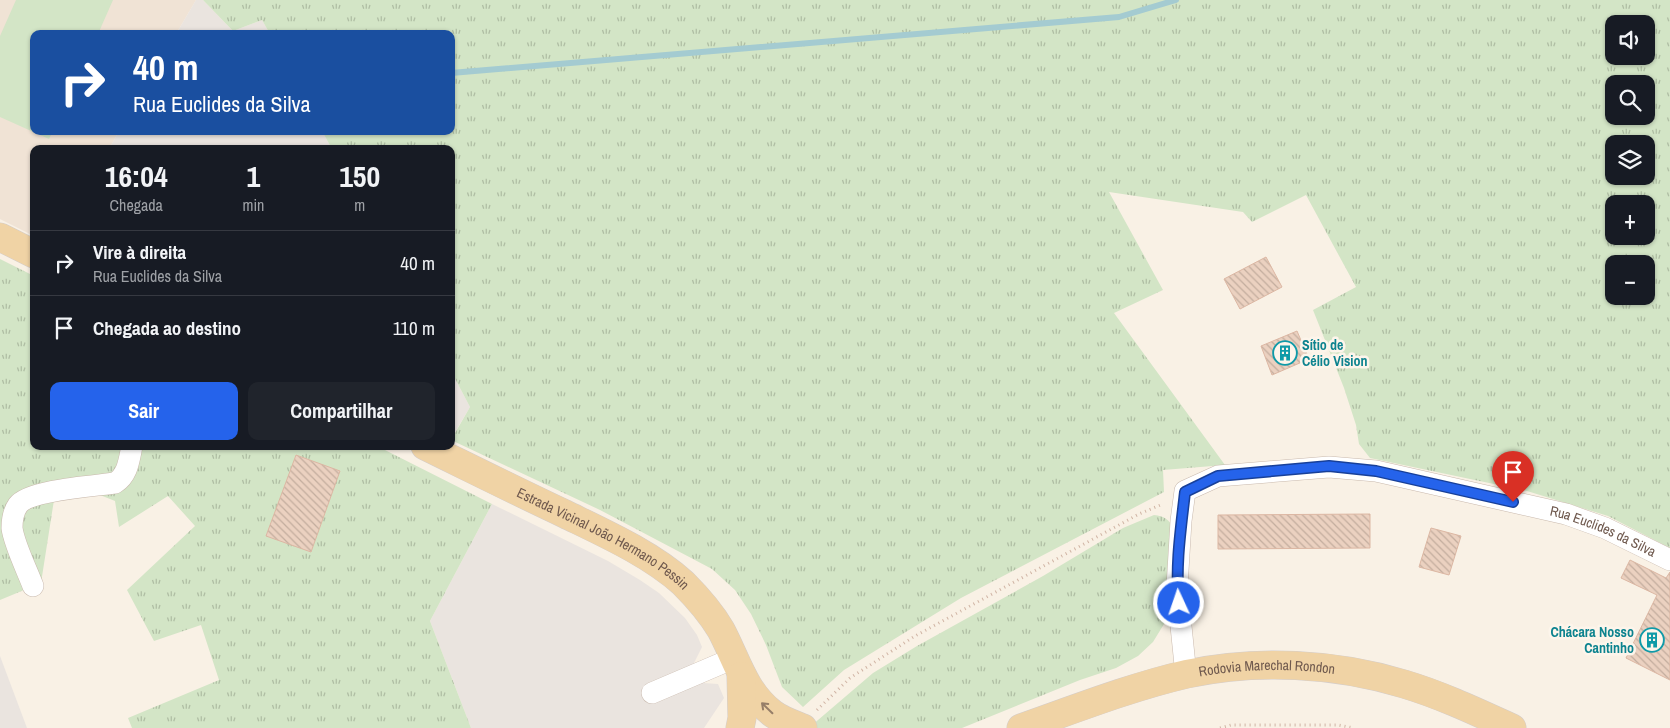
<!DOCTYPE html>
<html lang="pt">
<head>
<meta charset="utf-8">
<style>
	:root { --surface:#171b24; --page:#20242c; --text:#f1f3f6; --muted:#9ea1a6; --line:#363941; --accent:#2563eb }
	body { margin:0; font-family:"Archivo Narrow",sans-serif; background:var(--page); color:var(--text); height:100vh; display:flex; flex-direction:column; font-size:19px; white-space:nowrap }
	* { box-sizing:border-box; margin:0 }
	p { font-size:16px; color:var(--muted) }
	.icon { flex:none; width:28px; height:28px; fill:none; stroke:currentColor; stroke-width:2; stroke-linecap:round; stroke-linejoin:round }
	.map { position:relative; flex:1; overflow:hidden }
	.panel { position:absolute; left:30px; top:145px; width:425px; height:305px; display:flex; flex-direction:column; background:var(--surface); border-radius:10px; box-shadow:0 1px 4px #0004 }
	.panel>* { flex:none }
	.hud { position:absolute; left:30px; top:30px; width:425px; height:105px; border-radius:10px; box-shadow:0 1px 4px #0004; background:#1a4fa0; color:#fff; overflow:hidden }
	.controls { position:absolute; left:1605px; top:15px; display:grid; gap:10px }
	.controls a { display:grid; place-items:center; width:50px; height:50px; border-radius:10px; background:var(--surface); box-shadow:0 1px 4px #0004; font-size:25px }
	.pin { position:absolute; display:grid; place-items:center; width:42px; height:42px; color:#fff; margin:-51px -21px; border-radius:50% 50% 50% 0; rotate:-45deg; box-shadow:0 0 5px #0007 }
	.pin .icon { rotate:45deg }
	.me { position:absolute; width:55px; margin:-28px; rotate:357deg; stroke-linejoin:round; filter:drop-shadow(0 0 4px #0008) }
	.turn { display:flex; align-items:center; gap:18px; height:105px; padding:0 20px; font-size:22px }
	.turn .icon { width:65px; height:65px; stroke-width:2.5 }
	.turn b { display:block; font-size:35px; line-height:42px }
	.eta { display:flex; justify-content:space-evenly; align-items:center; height:85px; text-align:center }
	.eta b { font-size:30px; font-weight:700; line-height:35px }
	.button { display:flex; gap:10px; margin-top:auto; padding:10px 20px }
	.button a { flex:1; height:58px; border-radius:10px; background:var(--accent); color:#fff; font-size:20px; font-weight:700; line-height:58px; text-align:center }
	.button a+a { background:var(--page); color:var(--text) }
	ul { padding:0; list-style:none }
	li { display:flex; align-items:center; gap:15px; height:65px; padding:0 20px; border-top:1px solid var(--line) }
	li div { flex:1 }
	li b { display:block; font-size:19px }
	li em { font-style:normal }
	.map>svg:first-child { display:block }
	.residential { fill:#f0e3d5 }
	.industrial { fill:#eae4df }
	.grass { fill:url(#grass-tufts); fill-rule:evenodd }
	.green { fill:#d3e5c6 }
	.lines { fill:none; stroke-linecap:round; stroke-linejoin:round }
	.stream { stroke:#a4cbd1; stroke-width:6 }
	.building { fill:url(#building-back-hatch); stroke:#dcb7a3 }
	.minor-casing { stroke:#c9b9ad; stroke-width:22 }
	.major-casing { stroke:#d4cdca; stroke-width:29 }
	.path { stroke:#d0b4a4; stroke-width:3; stroke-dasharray:1 4; stroke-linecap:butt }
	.minor { stroke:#fff; stroke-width:21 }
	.major { stroke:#f0d3a5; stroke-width:28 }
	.oneway { stroke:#967e68 }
	.route-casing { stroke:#184099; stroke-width:12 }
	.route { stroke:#2563eb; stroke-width:9 }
	.labels { text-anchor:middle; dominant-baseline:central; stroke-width:5; stroke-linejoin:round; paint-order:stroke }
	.culture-label { font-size:14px; font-weight:bold; fill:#0d838f; stroke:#fdf5eb; text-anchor:start }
	.street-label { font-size:14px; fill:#6f594e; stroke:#fdf5eb }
</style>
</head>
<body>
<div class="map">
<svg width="1670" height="728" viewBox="0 0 1670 728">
	<defs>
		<pattern id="grass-tufts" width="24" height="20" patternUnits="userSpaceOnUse" patternTransform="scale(1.25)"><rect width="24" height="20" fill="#d3e5c6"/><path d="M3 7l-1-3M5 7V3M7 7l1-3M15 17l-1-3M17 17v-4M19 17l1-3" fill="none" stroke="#afbda3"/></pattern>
		<pattern id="building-back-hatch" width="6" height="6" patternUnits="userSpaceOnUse" patternTransform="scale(1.25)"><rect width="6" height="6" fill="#ebd1c0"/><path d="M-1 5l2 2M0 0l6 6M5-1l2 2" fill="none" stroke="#c3ad9e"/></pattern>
	</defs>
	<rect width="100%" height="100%" fill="#f9f1e5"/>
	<path class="residential" d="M0,0H196L176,34H34V131H119L109,149H34V236L0,219Z"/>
	<g class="industrial">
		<path d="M196,0H203L233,31L262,20L270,34H176Z"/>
		<path d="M119,131H322L332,149H109Z"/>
		<path d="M451,371L470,407L451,439Z"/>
		<path d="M492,504L608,561L640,580L659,593L685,618L697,635L702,647L694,663L703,683L718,684L724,698L704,728H471L430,621Z"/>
		<path d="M0,656L27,728H0Z"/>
	</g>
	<g class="grass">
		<path d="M203,0H1670V548L1608,516L1527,491L1370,458L1359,444L1356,425L1344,388L1313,310L1356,287L1306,195L1252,222L1243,212L1109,192L1163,290L1114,313L1225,465L1163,470L1164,492L961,598L844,670L803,707L782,687L766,645L751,614L735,590L712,569L600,510L451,440L470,407L451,371V149H332L322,131H451V34H270L262,20L233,31ZM1614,24H1646V56H1614ZM1614,84H1646V116H1614ZM1614,144H1646V176H1614ZM1614,204H1646V236H1614ZM1614,264H1646V296H1614Z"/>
		<path d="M0,259L34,276V446H377L492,504L430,621L471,728H132L128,718L219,680L201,625L154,641L127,590L195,526L168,496L119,527L115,501L100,495L54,500L41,583L0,600Z"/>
		<path d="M1154,515C1164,516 1169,519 1174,529L1169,608L1164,624L1153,642L1138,656L1116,668L1080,680L962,728H817L811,726L873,673L917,646L1043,576L1123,528Z"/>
	</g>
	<path class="green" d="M16,0H113L98,34H34V131H53L49,139L0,117V36Z"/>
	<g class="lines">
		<path class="stream" d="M451,73L1119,17L1176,0"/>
	</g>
	<g class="building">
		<path d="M1266,257L1282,287L1240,309L1224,279Z"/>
		<path d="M1297,331L1309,359L1272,375L1261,346Z"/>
		<path d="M296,455L340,471L311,552L266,536Z"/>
		<path d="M1370,514V548L1218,549V515Z"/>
		<path d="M1431,528L1461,536L1449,575L1419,567Z"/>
		<path d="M1630,560L1666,578L1670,572V680L1626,658L1657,595L1621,578Z"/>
	</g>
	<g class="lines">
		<g class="minor-casing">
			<g id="minor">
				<path d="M33,586C27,570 14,544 12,528C12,520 13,512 18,505C29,490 94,486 115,483C128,475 129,460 132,446"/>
				<path id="s1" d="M1186,675L1177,587L1181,521L1185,491L1218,476L1329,467L1376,471L1566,514L1605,528L1670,560"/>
				<path d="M652,693L734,658"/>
			</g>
		</g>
		<g class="major-casing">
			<g id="major">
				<path d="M0,237L34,254"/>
				<path id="s2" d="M425,446C472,469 518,492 565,514C604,533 651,554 683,583C697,597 711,613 721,630C737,660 744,691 772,713C781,720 793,724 803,728"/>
				<path d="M740,728L742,718L741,676"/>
				<path id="s3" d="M1021,728C1075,709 1131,687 1187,674C1257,659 1335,663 1404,684C1441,695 1477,712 1512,728"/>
			</g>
		</g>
		<g class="path">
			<path d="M817,710L850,678L915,636L1139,514L1163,504"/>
			<path d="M1220,728L1231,725H1338L1354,728"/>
		</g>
		<use href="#minor" class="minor"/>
		<use href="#major" class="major"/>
	</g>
	<defs><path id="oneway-shaft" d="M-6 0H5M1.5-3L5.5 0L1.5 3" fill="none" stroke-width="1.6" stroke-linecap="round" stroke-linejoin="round" transform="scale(1.25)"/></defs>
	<use class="oneway" href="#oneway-shaft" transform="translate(767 708) rotate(-136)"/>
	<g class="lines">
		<g class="route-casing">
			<path id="route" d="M1179,603C1175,566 1181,528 1185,492L1218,476L1329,466L1376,471L1513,502"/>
		</g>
		<use href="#route" class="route"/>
	</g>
	<defs>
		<g id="building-ring" transform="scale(1.25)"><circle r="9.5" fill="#fdf5eb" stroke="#0f9aa8" stroke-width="1.5"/><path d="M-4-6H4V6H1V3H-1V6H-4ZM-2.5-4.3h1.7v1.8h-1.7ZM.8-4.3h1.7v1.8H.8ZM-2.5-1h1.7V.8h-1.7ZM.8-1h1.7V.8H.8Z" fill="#0f9aa8"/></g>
	</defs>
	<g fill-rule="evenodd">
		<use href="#building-ring" x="1285" y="353"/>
		<use href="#building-ring" x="1652" y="640"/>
	</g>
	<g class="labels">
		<g class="culture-label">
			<text x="1302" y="345">Sítio de<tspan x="1302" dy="16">Célio Vision</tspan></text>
			<text x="1634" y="632" text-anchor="end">Chácara Nosso<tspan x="1634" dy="16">Cantinho</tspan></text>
		</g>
		<g class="street-label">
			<text stroke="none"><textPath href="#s1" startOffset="615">Rua Euclides da Silva</textPath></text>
			<text stroke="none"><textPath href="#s2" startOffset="201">Estrada Vicinal João Hermano Pessin</textPath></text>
			<text stroke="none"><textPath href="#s3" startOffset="255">Rodovia Marechal Rondon</textPath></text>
		</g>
	</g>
</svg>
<div class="controls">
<a><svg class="icon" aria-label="sound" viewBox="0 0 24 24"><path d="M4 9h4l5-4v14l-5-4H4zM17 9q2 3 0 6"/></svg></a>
<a><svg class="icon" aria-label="search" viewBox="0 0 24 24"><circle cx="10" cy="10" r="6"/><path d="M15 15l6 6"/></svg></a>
<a><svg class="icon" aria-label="layers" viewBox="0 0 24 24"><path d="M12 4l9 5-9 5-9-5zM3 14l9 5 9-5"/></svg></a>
<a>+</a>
<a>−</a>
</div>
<div class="pin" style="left:1513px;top:502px;background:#d93025"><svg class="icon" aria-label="arrive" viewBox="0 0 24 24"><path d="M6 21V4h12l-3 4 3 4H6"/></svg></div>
<svg class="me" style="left:1179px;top:603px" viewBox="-20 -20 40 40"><circle r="17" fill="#2563eb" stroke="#fff" stroke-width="3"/><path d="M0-11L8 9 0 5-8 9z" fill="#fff"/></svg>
<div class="hud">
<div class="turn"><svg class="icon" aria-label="right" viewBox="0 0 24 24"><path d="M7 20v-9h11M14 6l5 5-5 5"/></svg><div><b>40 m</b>Rua Euclides da Silva</div></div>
</div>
<section class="panel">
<div class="eta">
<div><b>16:04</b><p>Chegada</p></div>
<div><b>1</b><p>min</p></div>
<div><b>150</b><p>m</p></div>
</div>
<ul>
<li><svg class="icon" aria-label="right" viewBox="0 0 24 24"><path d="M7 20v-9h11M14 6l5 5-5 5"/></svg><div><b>Vire à direita</b><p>Rua Euclides da Silva</p></div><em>40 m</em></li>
<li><svg class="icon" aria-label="arrive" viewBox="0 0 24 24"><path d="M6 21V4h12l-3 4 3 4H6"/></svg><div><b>Chegada ao destino</b></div><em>110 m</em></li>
</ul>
<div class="button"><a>Sair</a><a>Compartilhar</a></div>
</section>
</div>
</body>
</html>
